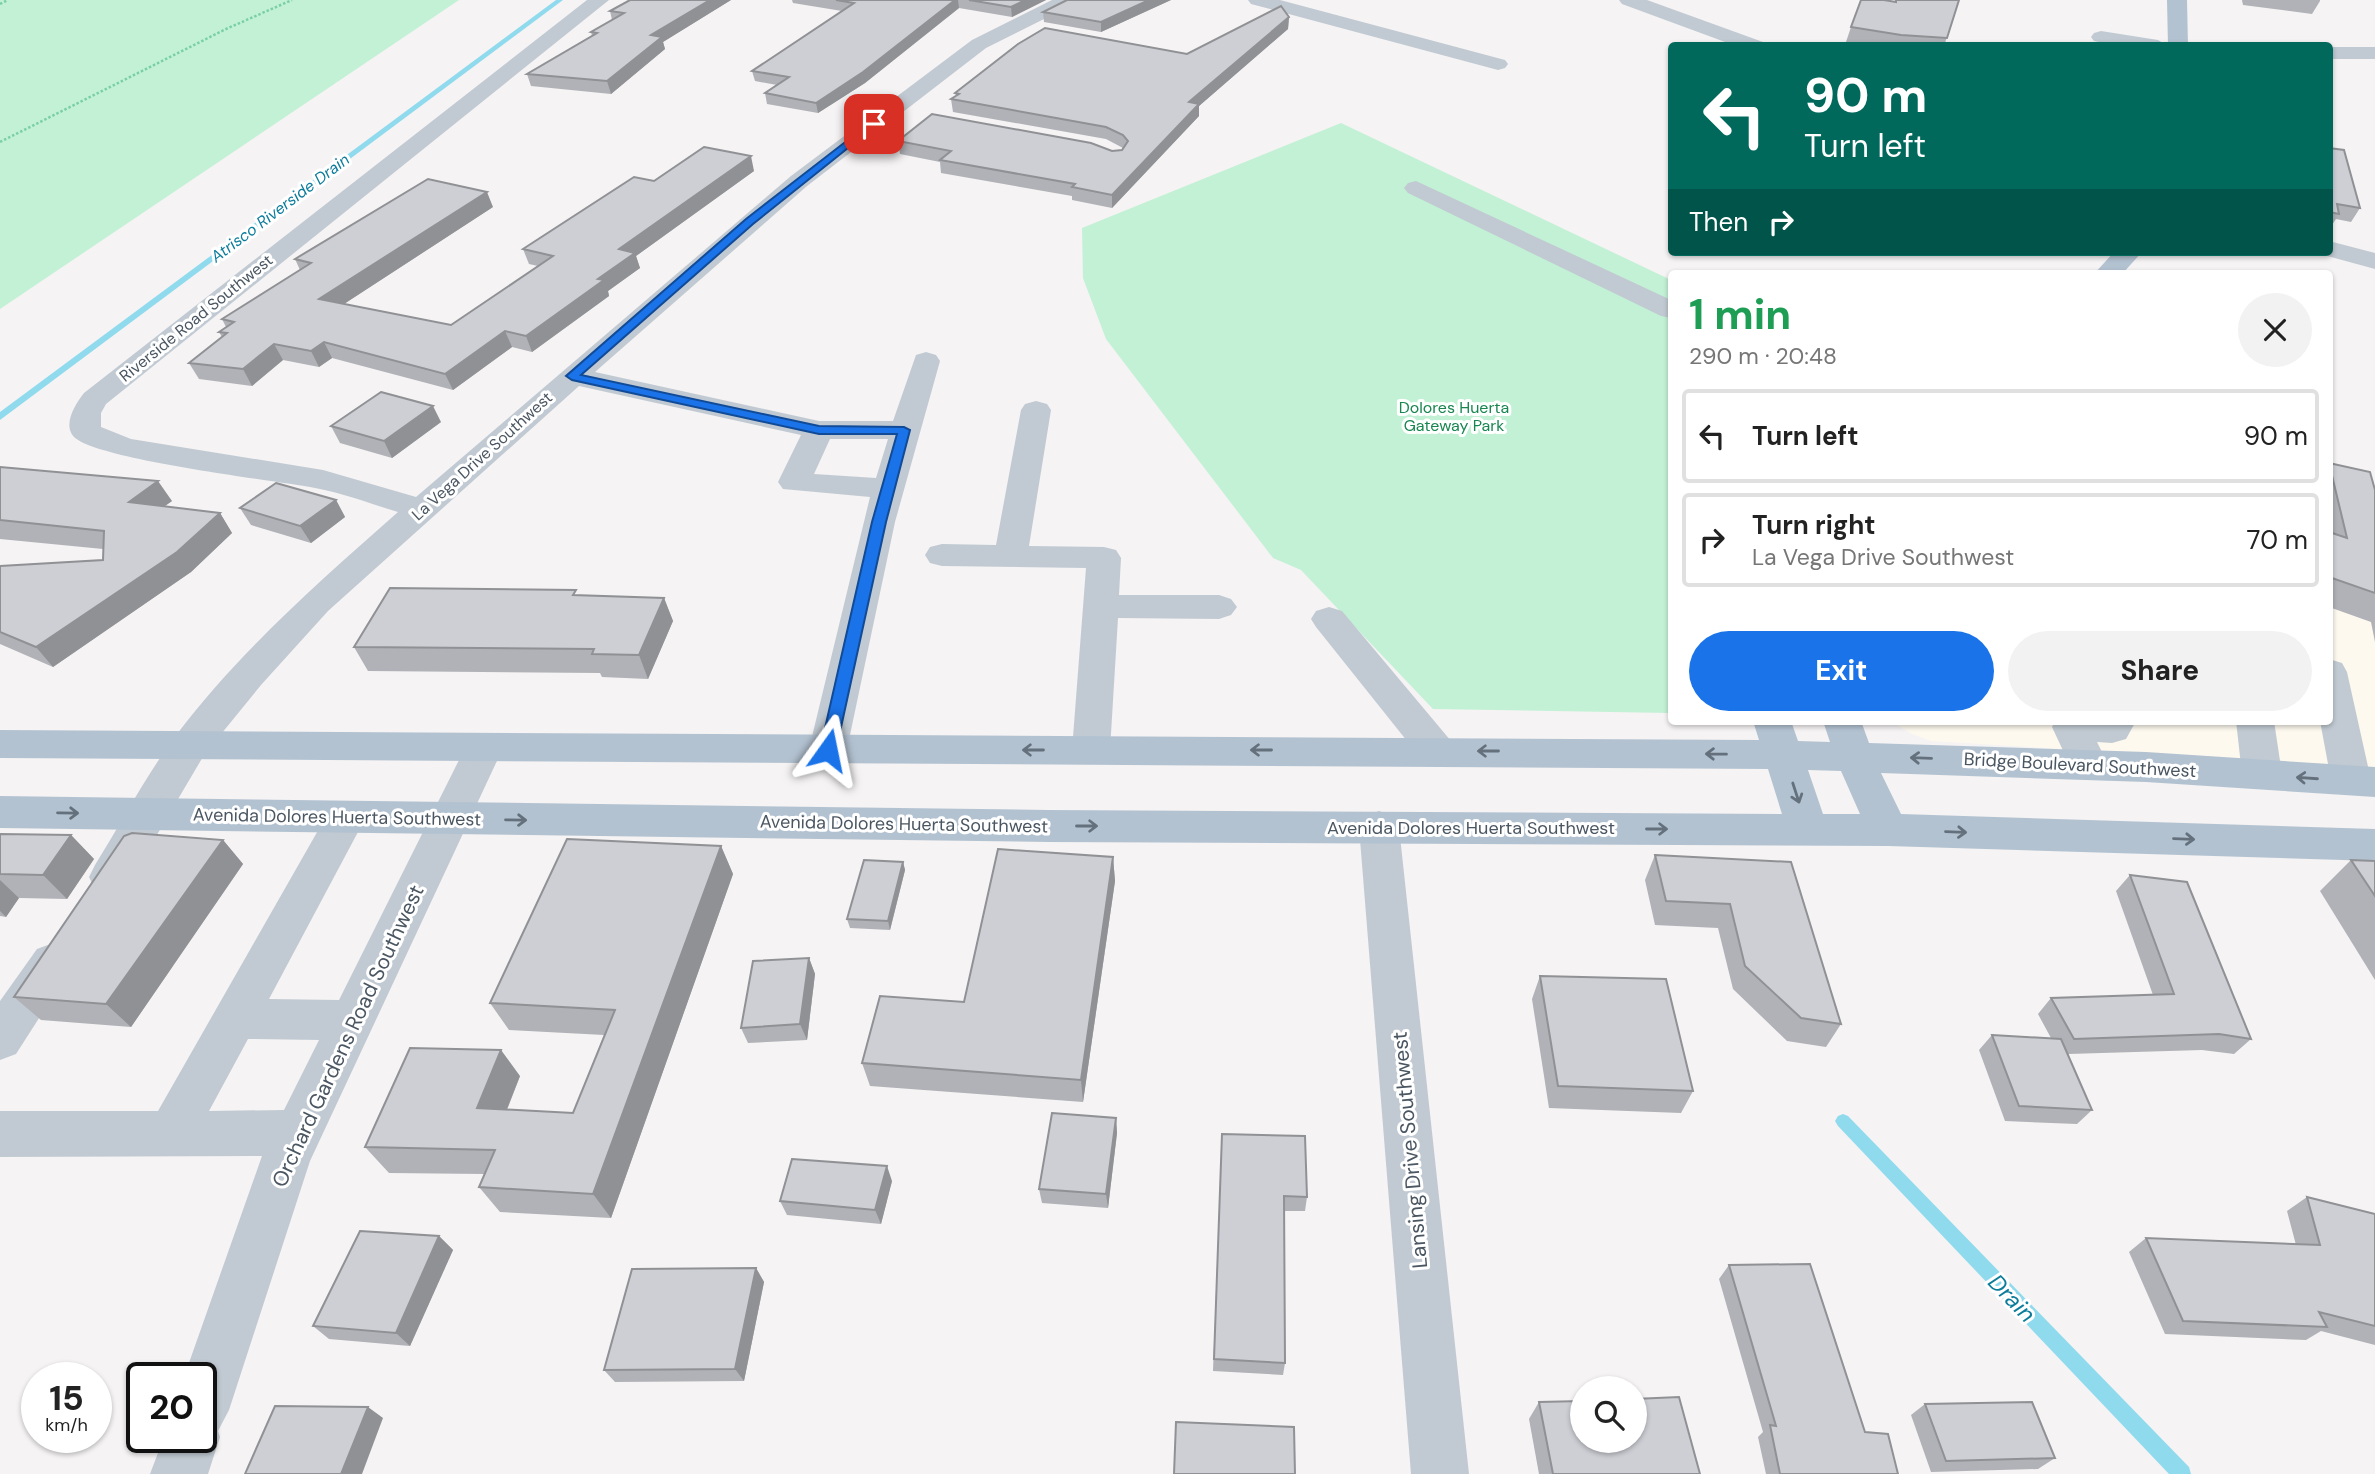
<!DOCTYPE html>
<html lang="en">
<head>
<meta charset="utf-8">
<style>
	:root { --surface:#fff; --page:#f2f2f2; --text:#222; --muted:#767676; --line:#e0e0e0; --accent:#1a73e8 }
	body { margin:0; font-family:"DM Sans",sans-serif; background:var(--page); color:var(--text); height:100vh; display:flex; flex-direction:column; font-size:26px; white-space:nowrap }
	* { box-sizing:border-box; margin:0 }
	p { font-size:23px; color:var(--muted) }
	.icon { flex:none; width:38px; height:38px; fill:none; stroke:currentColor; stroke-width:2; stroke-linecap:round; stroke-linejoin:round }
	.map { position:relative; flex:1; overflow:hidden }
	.details { position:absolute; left:1668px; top:270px; width:665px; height:455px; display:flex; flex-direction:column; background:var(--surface); border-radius:7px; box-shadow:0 2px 5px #0004 }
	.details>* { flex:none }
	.guide { position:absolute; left:1668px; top:42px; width:665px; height:214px; border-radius:7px; box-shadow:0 2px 5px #0004; background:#00695c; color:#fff; overflow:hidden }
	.buttons { position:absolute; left:1570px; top:1376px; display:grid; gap:14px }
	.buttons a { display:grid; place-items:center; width:77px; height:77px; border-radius:50%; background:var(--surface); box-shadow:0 2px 5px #0004; font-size:35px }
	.speed { position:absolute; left:21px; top:1362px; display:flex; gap:14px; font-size:35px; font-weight:700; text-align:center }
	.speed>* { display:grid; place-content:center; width:91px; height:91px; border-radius:50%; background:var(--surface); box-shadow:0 2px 5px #0004; line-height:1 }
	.speed small { font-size:18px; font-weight:400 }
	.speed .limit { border:4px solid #111; border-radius:10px; background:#fff; color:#111 }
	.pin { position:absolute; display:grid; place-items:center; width:60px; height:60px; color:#fff; margin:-30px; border-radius:14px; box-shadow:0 4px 10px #0006 }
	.me { position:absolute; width:77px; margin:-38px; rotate:12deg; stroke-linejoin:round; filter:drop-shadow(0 0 5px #0008) }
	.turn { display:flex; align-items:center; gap:24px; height:147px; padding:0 21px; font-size:32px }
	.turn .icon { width:91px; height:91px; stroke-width:2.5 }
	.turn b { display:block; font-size:49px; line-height:60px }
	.then { display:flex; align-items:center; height:66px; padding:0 21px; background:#0003; gap:14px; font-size:26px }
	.round { display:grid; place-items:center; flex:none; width:74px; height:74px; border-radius:37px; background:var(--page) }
	.overview { display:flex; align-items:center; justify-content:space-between; height:119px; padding:0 21px }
	h1 { font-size:42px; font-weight:700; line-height:52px; color:#1e9e55 }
	.cta { display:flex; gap:14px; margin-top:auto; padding:14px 21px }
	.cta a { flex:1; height:80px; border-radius:42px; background:var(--accent); color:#fff; font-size:28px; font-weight:700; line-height:80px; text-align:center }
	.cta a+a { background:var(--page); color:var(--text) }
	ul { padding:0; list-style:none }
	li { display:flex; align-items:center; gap:21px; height:94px; margin:0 14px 10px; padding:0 7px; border:4px solid var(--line); border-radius:7px }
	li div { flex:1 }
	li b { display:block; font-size:26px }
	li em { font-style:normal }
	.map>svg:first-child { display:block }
	.commercial { fill:#fdf9ef }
	.green { fill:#c3f1d5 }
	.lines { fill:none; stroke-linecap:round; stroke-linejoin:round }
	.stream { fill:#90daee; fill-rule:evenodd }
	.path { stroke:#7ad0a6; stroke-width:2.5; stroke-dasharray:2.5 2; stroke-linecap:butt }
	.minor { fill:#c1cad2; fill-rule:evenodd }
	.major { fill:#b3c2d1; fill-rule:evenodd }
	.wall { fill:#b0b2b7 }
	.shaded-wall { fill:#909195 }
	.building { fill:#cdcfd5; stroke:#909195; stroke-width:2 }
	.oneway { stroke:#64717d }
	.route { fill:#1a73e8; stroke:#114b97; stroke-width:2 }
	.labels { text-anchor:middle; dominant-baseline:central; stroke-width:6; stroke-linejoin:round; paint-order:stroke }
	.far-water-label { font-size:16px; font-style:italic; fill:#0c7c9b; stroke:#fff }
	.far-street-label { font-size:16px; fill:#4a5661; stroke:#fff }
	.far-park-label { font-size:16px; fill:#17864f; stroke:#fff }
	.street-label { font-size:18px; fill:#4a5661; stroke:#fff }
	.near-street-label { font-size:21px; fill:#4a5661; stroke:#fff }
	.near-water-label { font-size:23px; font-style:italic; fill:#0c7c9b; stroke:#fff }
</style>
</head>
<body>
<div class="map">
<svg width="2375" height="1474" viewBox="0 0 2375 1474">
	<rect width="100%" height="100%" fill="#f5f3f3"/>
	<path class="commercial" d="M2329,515L2375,532V768L1931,741L1912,734L1890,721H2329Z"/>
	<g class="green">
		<path d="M0,0H459L0,309Z"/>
		<path d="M1341,123L1671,280L1670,713L1433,709L1301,570L1273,558L1106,339L1083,278L1082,228Z"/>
	</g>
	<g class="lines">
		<g class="stream">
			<path d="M556,0H563L0,420V412Z"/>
			<path d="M1843,1114L1848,1116L2189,1467L2191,1474H2169L1838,1126L1835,1121L1838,1116Z"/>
		</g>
		<g class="path">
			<path d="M0,4L8,0"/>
			<path d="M0,142L226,29L292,0"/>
		</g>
		<g class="minor">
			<path d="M587,0H609L106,404L101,413V427L131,439L323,470L416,497L791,176L972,40L1052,0H1077L1074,4L986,48L807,186L595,372L819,421H893L916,355L926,352L936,355L940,361L895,522L847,749L842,759L828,763L814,759L809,749L870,497L783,489L778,482L801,435L579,386L328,611L261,685L204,755L125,889L110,894L95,889L89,877L95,865C122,822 146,775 177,734C240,651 320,581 398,512C371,504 343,493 315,488C273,480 98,460 74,437C62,425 76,403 84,393ZM830,439H888L876,478L814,474Z"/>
			<path d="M1248,0H1280L1505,60L1508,64L1505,68L1498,70L1251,4Z"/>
			<path d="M1619,0H1647L1763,42L1766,46H1736L1622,4Z"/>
			<path d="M2101,31L2158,40L2168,46H2117L2094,41L2091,37L2094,33Z"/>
			<rect x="2329" y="47" width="46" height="12"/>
			<path d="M1416,181L1671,300V318L1661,316L1408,193L1404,188L1408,183Z"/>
			<path d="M2329,241L2375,253V269L2320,254L2318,252H2329Z"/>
			<path d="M1036,401L1047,404L1051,410L1029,546L1104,547L1116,550L1121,558L1119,595H1219L1231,599L1237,607L1231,615L1219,619L1118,618L1110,750L1105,760L1091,764L1077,760L1072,750L1086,568L942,566L930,563L925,555L930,547L942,544L996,545L1021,410L1025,404Z"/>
			<path d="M1329,607L1342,611L1451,741L1456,751L1451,761L1437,765L1423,761L1316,627L1311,619L1316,611Z"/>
			<path d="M2329,659L2342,663L2347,672L2371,780L2365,791L2351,795L2337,791L2331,780L2320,721H2329Z"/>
			<path d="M2055,721H2136L2126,739L2112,743L2097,742L2108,764L2102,774L2088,779L2074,774L2052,727Z"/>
			<path d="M2236,721H2274L2282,774L2276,784L2262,789L2248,784L2242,774Z"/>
			<path d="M484,734L498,738L503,748L310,1161L229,1410L218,1431L220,1437L208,1474H150L164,1437H201V1377H184L262,1156L0,1157V1111H158L332,806L346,801L360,806L366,817L269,999L339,1000L470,738ZM248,1039L319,1040L284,1110L209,1111Z"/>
			<path d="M1379,811L1393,816L1399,827L1469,1474H1411L1359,827L1365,816Z"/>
			<path d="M53,943L69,949L75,962L16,1054L0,1060V1001L37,949Z"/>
		</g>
		<g class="major">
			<path d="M2167,0H2187L2188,46H2168Z"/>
			<path d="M2114,252H2142L2123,273H2095Z"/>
			<path d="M1753,721H1791L1798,741L1830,742L1823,721H1861L1869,743L2146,752L2375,767V797L2146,782L1881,773L1901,814L2375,829V861L1888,846L1048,842L0,828V796L1048,810L1782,814L1768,769L0,758V730L1759,740ZM1808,770L1841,771L1860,814H1823Z"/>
		</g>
	</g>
	<g class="wall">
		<path d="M630,0H731L663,42L665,49L611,94L531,86L527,74L592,36L591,32L612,20L610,11Z"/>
		<path d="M792,0H1046L1012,17L959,8L865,83L818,113L767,104L765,93L777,85L755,81L752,71L842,11L793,3Z"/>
		<path d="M1171,0L1101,32L1044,22L1043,12Z"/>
		<path d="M1895,0H1959L1944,46L1845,45L1851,27L1894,2Z"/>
		<path d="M2242,0H2320V1L2312,14L2243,5Z"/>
		<path d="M1289,17L1288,29L1199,106V116L1112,208L1072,200V196L941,173L940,162L900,154L898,141L1112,151L1122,150L1123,148L1106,139L953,112L951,99L956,96L955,93L1187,54Z"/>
		<path d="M2329,148L2360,208L2351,222L2336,219L2330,228Z"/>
		<path d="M754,171L636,256L640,268L608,291L609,296L532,352L512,347L453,390L332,358L319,367L283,360L252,386L199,379L189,363L222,337L219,332L226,327L222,319L300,270L295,259L493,207L344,304L451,325L538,266L529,264L523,249L654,181Z"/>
		<path d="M441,422L392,458L340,443L331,426Z"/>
		<path d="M2329,463L2375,490V642L2371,622L2329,607Z"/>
		<path d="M0,467L172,501L164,506L220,513L232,533L191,572L53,667L0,644V566L103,560V549L0,539Z"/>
		<path d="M336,500L345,517L311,543L251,525L240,508Z"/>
		<path d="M578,595L664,598L673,621L648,679L602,677L600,673L368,671L354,647Z"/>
		<path d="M0,834L71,835L94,859L67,899L19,898L6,917L0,916Z"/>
		<path d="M223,840L243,864L131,1027L41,1020L14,997Z"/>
		<path d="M721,846L733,874L611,1218L500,1212L479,1187L485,1174L389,1173L365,1147L520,1076L507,1110L573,1113L604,1035L509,1030L490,1003Z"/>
		<path d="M1655,855L1791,862L1841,1024L1826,1047L1787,1041L1733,989L1718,928L1655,925L1645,880Z"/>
		<path d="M1113,857L1115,881L1083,1102L870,1086L862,1063L964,1002Z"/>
		<path d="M2351,860L2375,861V980L2320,891Z"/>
		<path d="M903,862L905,870L890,930L850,928L847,919Z"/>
		<path d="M2130,875L2251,1039L2234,1054L2202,1050L2068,1054L2092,1110L2077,1124L2005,1121L1979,1050L1992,1035L2051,1038L2038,1014L2051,998L2153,995L2116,891Z"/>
		<path d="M809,958L815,974L807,1040L748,1043L741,1028Z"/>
		<path d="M1540,976L1693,1091L1681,1113L1549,1108L1532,999Z"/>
		<path d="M1116,1118L1117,1133L1108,1208L1042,1203L1039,1189Z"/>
		<path d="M1222,1134L1307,1197L1305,1211H1284L1285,1363L1283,1375L1213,1371Z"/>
		<path d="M892,1181L881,1224L787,1215L780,1201Z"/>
		<path d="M2307,1197L2375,1214V1345L2321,1331L2306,1340L2165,1334L2129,1252L2146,1238L2296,1245L2287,1211Z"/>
		<path d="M439,1236L453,1250L410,1346L329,1339L313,1326Z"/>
		<path d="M1729,1265L1865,1432L1898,1474H1766L1758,1437L1763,1432L1719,1279Z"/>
		<path d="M756,1268L764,1282L744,1381L615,1382L604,1370Z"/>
		<path d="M1539,1402L1700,1474H1539L1529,1419Z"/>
		<path d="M1925,1404L2055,1458L2038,1469L1931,1472L1911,1415Z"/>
	</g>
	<g class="shaded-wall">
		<path d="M710,0H731L663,42L665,49L611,94L607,81L651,35Z"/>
		<path d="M955,0H958L959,8L865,83L818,113L816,103Z"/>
		<path d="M1025,0H1046L1012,17L1011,7Z"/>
		<path d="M1149,0H1171L1101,32V22Z"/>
		<path d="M1289,17L1288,29L1199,106V116L1112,208V195L1189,102Z"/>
		<path d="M751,156L754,171L636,256L640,268L608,291L609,296L532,352L526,336L598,279L619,249Z"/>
		<path d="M487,192L493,207L327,315L319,299Z"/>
		<path d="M505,331L512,347L453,390L445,374Z"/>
		<path d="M324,342L332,358L319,367L311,351Z"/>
		<path d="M274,344L283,360L252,386L243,369Z"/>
		<path d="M433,406L441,422L392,458L384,441Z"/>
		<path d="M158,481L172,501L143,522L129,502Z"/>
		<path d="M336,500L345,517L311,543L300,526Z"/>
		<path d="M220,513L232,533L191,572L53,667L36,647Z"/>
		<path d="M664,598L673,621L648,679L639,655Z"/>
		<path d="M71,835L94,859L67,899L43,875Z"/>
		<path d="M223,840L243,864L131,1027L106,1004Z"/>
		<path d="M721,846L733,874L611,1218L593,1194Z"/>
		<path d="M1113,857L1115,881L1083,1102L1081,1080Z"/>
		<path d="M903,862L905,870L890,930L888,921Z"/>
		<path d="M0,880L19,898L6,917L0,911Z"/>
		<path d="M809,958L815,974L807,1040L800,1024Z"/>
		<path d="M501,1050L520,1076L497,1134L477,1108Z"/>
		<path d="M1116,1118L1117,1133L1108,1208L1106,1194Z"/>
		<path d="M887,1166L892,1181L881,1224L875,1210Z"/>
		<path d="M439,1236L453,1250L410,1346L396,1333Z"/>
		<path d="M756,1268L764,1282L744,1381L735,1369Z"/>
		<path d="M368,1407L383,1418L362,1474H341Z"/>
	</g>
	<g class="building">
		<path d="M630,0H710L651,35L662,37L607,81L527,74L597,33L591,32L624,13L610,11Z"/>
		<path d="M836,0H955L863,72L816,103L765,93L789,77L752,71L854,3Z"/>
		<path d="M969,0H1025L1011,7Z"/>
		<path d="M1067,0H1149L1101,22L1043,12Z"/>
		<path d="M1861,0H1884L1896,2V0H1959L1947,38L1901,35L1851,27Z"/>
		<path d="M1281,6L1289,17L1189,102L1199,104L1112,195L1072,187L1075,184L940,160L951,151L898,141L932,114L1091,143L1112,151L1122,150L1128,141L1123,135L1106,127L951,99L959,94L955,93L1018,44L1045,28L1187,54Z"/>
		<path d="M704,147L751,156L619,249L635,253L598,279L604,280L526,336L505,331L445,374L324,342L311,351L274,344L243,369L189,363L227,333L219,332L234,322L222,319L311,263L295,259L428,179L487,192L319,299L451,325L553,256L523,249L634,177L654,181Z"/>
		<path d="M2329,148L2344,150L2360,208L2337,204L2339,214L2329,212Z"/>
		<path d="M381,392L433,406L384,441L331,426Z"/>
		<path d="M2329,463L2370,472L2375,490V593L2329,577V532L2347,538Z"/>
		<path d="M0,467L158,481L129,502L220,513L177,552L36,647L0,632V566L103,560L104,531L0,520Z"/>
		<path d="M276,483L336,500L300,526L240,508Z"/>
		<path d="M390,588L576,590L573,595L664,598L639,655L592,654L594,649L354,647Z"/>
		<path d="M132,833L223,840L106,1004L14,997L124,836Z"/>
		<path d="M0,834L71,835L43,875L0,874Z"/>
		<path d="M567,839L721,846L593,1194L479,1187L495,1150L365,1147L410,1048L501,1050L477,1108L573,1113L615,1010L490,1003Z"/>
		<path d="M998,849L1113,857L1081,1080L862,1063L880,996L964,1002Z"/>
		<path d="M1655,855L1791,862L1841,1024L1801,1018L1745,966L1730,904L1666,901Z"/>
		<path d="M864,860L903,862L888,921L847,919Z"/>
		<path d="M2351,860L2375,861V896Z"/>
		<path d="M2130,875L2187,882L2251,1039L2219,1034L2074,1039L2051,998L2174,994Z"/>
		<path d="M809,958L800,1024L741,1028L753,961Z"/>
		<path d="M1540,976L1666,979L1693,1091L1558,1086Z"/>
		<path d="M1992,1035L2061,1039L2092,1110L2019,1106Z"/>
		<path d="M1052,1113L1116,1118L1106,1194L1039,1189Z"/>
		<path d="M1222,1134L1305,1136L1307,1197L1284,1196L1285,1363L1214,1359Z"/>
		<path d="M792,1159L887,1166L875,1210L780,1201Z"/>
		<path d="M2307,1197L2375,1214V1326L2319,1312L2327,1327L2183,1321L2146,1238L2320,1245Z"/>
		<path d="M360,1231L439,1236L396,1333L313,1326Z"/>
		<path d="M1810,1264L1865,1432L1888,1434L1898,1474H1780L1770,1425L1776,1426L1729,1265Z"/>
		<path d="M756,1268L735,1369L604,1370L632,1269Z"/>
		<path d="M1679,1397L1700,1474H1553L1539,1402L1582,1401V1440H1634V1399Z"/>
		<path d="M2032,1402L2055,1458L1946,1461L1925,1404Z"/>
		<path d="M275,1406L368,1407L341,1474H245Z"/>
		<path d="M1176,1422L1294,1427L1295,1474H1174Z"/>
	</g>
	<defs><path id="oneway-shaft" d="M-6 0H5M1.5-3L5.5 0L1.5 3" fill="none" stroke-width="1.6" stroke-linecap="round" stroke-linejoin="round" transform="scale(1.75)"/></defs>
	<g class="oneway">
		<use href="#oneway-shaft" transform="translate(1033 750) rotate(-180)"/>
		<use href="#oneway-shaft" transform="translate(1261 750) rotate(-180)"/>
		<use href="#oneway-shaft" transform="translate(1488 751) rotate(-180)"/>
		<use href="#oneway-shaft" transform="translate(1716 754) rotate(-179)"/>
		<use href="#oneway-shaft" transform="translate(1921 758) rotate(-178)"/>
		<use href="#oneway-shaft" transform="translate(2307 778) rotate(-176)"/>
		<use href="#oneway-shaft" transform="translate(1796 793) rotate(72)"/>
		<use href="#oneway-shaft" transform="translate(68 813) rotate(1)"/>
		<use href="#oneway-shaft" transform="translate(516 820) rotate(1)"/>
		<use href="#oneway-shaft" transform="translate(1087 826)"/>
		<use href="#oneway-shaft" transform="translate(1657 829)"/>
		<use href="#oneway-shaft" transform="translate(1956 832) rotate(2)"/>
		<use href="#oneway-shaft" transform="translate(2184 839) rotate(2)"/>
	</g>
	<path class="route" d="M871,122L878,124L753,224L581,375L819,426L904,427L910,430L886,522L836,750L828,755L820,750L872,522L897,434H819L572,380L566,376L746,219Z"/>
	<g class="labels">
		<g class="far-water-label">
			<text transform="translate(280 208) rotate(-37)">Atrisco Riverside Drain</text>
		</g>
		<g class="far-street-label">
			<text transform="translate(196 318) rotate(-39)">Riverside Road Southwest</text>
			<text transform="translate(482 456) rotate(-42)">La Vega Drive Southwest</text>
		</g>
		<g class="far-park-label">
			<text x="1454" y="407">Dolores Huerta<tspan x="1454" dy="18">Gateway Park</tspan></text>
		</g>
		<g class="street-label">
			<text transform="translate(2080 765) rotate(3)">Bridge Boulevard Southwest</text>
			<text transform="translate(337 817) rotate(1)">Avenida Dolores Huerta Southwest</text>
			<text transform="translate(904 824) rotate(1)">Avenida Dolores Huerta Southwest</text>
			<text x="1471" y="828">Avenida Dolores Huerta Southwest</text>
		</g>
		<g class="near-street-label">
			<text transform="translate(348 1036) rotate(-65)">Orchard Gardens Road Southwest</text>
			<text transform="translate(1410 1150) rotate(-95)">Lansing Drive Southwest</text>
		</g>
		<g class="near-water-label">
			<text transform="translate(2012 1298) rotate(46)">Drain</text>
		</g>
	</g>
</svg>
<div class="buttons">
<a><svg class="icon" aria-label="search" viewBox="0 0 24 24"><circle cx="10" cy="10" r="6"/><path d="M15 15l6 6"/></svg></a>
</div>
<div class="speed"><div>15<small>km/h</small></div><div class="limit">20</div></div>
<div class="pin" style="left:874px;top:124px;background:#d93025"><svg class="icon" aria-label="arrive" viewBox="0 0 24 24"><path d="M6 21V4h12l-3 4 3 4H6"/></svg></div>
<svg class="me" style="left:828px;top:750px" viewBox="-20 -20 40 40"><path d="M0-17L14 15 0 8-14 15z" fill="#1a73e8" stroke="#fff" stroke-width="4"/></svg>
<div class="guide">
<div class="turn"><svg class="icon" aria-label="left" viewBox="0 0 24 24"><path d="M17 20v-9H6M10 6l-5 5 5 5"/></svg><div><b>90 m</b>Turn left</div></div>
<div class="then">Then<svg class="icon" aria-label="right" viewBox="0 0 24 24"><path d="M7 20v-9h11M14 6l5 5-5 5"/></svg></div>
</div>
<section class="details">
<div class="overview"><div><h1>1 min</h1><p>290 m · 20:48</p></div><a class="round"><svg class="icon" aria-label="close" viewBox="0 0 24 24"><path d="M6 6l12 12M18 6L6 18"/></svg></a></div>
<ul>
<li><svg class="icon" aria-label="left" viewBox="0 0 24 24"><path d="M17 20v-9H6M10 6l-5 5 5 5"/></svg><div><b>Turn left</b></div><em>90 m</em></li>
<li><svg class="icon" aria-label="right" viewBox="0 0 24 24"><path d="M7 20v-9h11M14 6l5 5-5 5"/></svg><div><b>Turn right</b><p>La Vega Drive Southwest</p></div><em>70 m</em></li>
</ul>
<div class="cta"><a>Exit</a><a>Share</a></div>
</section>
</div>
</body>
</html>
